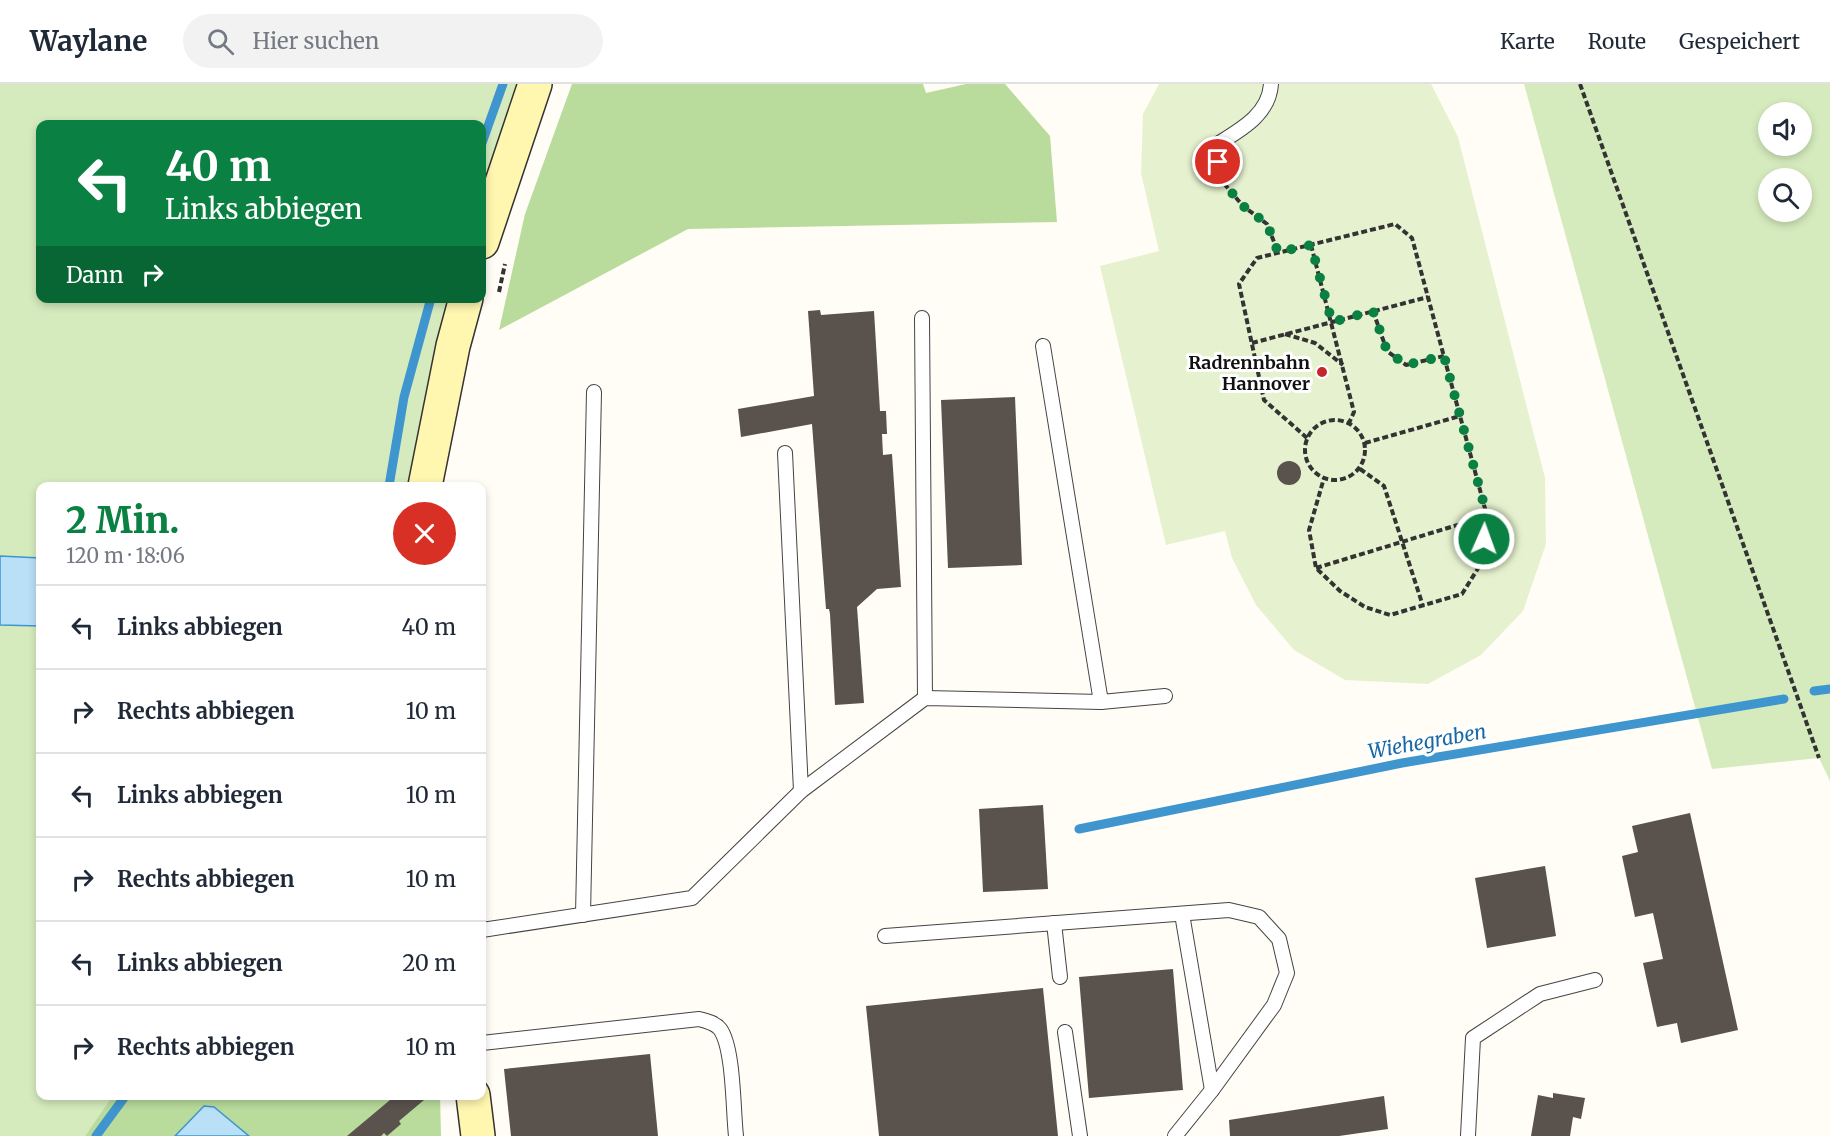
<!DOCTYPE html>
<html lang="de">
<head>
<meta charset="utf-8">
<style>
	:root { --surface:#fff; --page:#f2f2f3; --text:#1f2937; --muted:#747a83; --line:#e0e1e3; --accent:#0b8043 }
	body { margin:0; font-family:Merriweather,serif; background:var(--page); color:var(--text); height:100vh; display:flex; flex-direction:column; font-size:22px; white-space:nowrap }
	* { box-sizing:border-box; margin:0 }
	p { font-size:20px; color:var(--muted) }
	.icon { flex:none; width:33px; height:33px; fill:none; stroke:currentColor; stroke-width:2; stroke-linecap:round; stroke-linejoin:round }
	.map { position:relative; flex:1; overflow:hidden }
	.side { position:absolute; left:36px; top:398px; width:450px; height:618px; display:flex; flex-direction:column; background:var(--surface); border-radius:12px; box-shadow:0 3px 9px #0003 }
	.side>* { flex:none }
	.guide { position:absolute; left:36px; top:36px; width:450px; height:183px; border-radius:12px; box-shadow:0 3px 9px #0003; background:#0b8043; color:#fff; overflow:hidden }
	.controls { position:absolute; left:1758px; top:18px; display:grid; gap:12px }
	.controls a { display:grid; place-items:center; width:54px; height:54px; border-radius:50%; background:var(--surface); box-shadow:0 3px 9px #0003; font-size:30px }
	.pin { position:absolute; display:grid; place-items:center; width:51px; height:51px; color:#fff; margin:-26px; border:3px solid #fff; border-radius:50%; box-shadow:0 2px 6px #0007 }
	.me { position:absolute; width:66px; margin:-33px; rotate:2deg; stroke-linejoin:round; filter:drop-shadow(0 0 4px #0008) }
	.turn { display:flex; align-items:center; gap:21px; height:126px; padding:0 30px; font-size:27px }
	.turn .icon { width:78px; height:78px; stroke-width:2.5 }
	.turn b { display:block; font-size:42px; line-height:51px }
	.then { display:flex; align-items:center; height:57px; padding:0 30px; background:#0003; gap:12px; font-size:22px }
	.round { display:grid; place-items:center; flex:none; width:63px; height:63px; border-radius:32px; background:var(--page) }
	.headline { display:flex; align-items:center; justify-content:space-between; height:102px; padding:0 30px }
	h1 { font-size:36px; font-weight:800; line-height:45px; color:var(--accent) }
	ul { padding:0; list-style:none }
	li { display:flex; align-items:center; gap:18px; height:84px; padding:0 30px; border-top:2px solid var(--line) }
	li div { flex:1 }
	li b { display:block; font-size:22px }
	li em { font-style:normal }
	header { display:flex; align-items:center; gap:36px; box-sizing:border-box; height:84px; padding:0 30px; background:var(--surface); border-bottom:2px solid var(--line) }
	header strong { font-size:28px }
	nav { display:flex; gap:33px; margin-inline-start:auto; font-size:21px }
	.search { width:420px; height:54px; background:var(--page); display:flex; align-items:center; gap:15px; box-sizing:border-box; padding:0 21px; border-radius:33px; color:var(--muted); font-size:22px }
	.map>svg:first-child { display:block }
	.green { fill:#d5ebbd; fill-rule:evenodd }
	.forest { fill:#b9dc9c }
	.pitch { fill:#e6f2cf }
	.water { fill:#b9e0f7; stroke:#3f96cf; stroke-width:1.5 }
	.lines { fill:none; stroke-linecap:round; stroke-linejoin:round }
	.stream { stroke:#3f96cf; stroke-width:9 }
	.building { fill:#5a524d }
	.service-casing { stroke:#444; stroke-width:16 }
	.secondary-casing { stroke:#333; stroke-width:36 }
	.path { stroke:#333; stroke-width:4; stroke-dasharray:6 3; stroke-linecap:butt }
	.service { stroke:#fff; stroke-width:14 }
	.secondary { stroke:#fff6b0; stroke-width:33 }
	.route { stroke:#0b8043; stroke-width:10; stroke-dasharray:0 18 }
	.poi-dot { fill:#c4262e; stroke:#fff; stroke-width:2 }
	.labels { text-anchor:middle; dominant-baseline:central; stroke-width:6; stroke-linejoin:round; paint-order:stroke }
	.poi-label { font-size:18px; font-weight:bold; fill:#111; stroke:#fff; text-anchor:end }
	.water-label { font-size:20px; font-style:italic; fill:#1768a6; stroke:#fff }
</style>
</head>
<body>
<header>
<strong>Waylane</strong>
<div class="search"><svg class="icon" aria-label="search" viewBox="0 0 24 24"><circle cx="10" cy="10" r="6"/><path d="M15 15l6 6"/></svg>Hier suchen</div>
<nav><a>Karte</a><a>Route</a><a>Gespeichert</a></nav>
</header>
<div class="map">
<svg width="1830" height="1052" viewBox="0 0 1830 1052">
	<rect width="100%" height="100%" fill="#fffdf5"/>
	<g class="green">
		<path d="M0,0H535L482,158V40H40V214L466,215L425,402H40V474L0,472Z"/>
		<path d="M1524,0H1830V697L1819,674L1712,685ZM1802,28V62H1768V28ZM1802,94V128H1768V94Z"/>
		<path d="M0,541L40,542V1011H113L85,1052H0Z"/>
	</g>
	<g class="forest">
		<path d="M572,0H923L926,9L966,0H1005L1050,52L1057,138L688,145L499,246L525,130Z"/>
		<path d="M113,1011H440L441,1052H249L214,1023L204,1022L175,1052H85Z"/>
	</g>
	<path class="pitch" d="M1159,0H1431L1458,53L1545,394L1546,460L1523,527L1481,571L1428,600L1345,596L1294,566L1256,521L1232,474L1225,447L1166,461L1100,182L1159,167L1141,89L1143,30Z"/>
	<g class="water">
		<path d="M0,472L40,474V542L0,541Z"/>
		<path d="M204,1022L214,1023L249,1052H175Z"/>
	</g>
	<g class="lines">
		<g class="stream">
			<path d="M482,59L503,0"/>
			<path d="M389,402L404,313L431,214"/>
			<path d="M1814,607L1830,605"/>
			<path d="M1079,745L1402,679L1784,615"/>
			<path d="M96,1052L126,1011"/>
		</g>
	</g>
	<g class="building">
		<path d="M820,226L821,231L874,227L880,327H886L887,350H882L883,371L892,370L901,503L877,505L857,523L864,619L835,621L830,530L829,525H826L812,340L741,353L738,325L814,312L808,227Z"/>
		<path d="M1015,313L1022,481L948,484L941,316Z"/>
		<circle cx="1289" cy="389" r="12"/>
		<path d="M1043,721L1048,805L983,808L979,725Z"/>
		<path d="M1690,729L1738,946L1681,959L1677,939L1657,943L1643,879L1663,875L1653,829L1635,833L1622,772L1638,768L1632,742Z"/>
		<path d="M1545,782L1556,852L1487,864L1475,794Z"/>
		<path d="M1173,885L1183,1006L1089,1014L1079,893Z"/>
		<path d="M1043,904L1058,1052H879L866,922Z"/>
		<path d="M650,970L658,1052H511L504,985Z"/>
		<path d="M1553,1009L1585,1014L1581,1035L1573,1033L1570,1052H1531L1538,1011L1553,1014Z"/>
		<path d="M396,1011H430L399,1037L401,1040L387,1052L384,1049L381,1052H347Z"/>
		<path d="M1384,1012L1388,1045L1339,1052H1230L1229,1036Z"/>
	</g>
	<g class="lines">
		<g class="service-casing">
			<g id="service">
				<path d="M1216,61C1240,46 1269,31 1271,0"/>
				<path d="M922,234L925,614"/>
				<path d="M1043,262L1101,618"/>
				<path d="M785,369L801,707"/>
				<path d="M1182,830L1212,1006"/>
				<path d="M583,831L594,308"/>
				<path d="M1054,839L1060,893"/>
				<path d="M482,846L692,814L801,707L925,614L1101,618L1165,612"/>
				<path d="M885,852L1229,826L1259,833L1279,855L1287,889L1274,921L1212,1006L1175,1052"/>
				<path d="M1065,948L1080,1052"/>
				<path d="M482,959L699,935C707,937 715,939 720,945C734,964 733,1027 736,1052"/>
				<path d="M1468,1052L1473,954L1540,910L1595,896"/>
			</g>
		</g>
		<g class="secondary-casing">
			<g id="secondary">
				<path d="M482,158L535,0"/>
				<path d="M425,402L453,262L466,214"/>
				<path d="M473,1011L478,1052"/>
			</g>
		</g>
		<g class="path">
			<path d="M1580,0L1819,674"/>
			<path d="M1219,83L1221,96L1243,122L1267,140L1278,168"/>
			<path d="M1311,161L1354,328L1349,339"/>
			<path d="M499,208L505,180"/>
			<path d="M1373,227L1387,267L1406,281L1444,272"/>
			<path d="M1285,250L1315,259L1343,281"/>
			<path d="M1252,259L1428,213"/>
			<circle cx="1335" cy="366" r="30"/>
			<path d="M1307,354L1264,316L1239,200L1257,174L1395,140L1412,154L1487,432L1482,478L1462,510L1390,531L1365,523L1340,507L1316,484L1309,446L1324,394"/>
			<path d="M1365,359L1460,332"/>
			<path d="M1360,385L1384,402L1423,522"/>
			<path d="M1316,484L1487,432"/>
		</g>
		<use href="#service" class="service"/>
		<use href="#secondary" class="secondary"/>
	</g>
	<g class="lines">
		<path class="route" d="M1218,78L1221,96L1243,122L1267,140L1278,168L1311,161L1332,238L1373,227L1387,267L1406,281L1444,272L1487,432L1484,455"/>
	</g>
	<circle class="poi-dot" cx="1322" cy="288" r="6"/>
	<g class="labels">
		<g class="poi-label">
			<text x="1310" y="278">Radrennbahn<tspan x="1310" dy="21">Hannover</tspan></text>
		</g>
		<g class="water-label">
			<text transform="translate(1427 657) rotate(-10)">Wiehegraben</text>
		</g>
	</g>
</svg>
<div class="controls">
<a><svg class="icon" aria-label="sound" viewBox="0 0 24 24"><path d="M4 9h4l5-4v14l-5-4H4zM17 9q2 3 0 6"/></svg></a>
<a><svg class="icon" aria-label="search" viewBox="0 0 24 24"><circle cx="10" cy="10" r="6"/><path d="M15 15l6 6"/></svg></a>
</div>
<div class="pin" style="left:1218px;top:78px;background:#d93025"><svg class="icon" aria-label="arrive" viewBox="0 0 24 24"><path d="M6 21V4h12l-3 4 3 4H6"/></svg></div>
<svg class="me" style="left:1484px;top:455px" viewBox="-20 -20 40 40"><circle r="17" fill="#0b8043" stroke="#fff" stroke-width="3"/><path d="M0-11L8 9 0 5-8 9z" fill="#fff"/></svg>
<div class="guide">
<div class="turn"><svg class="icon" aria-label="left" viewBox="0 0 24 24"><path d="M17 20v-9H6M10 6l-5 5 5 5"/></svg><div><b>40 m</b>Links abbiegen</div></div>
<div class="then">Dann<svg class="icon" aria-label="right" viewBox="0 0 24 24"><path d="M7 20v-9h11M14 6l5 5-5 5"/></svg></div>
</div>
<section class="side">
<div class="headline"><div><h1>2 Min.</h1><p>120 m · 18:06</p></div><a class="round" style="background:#d93025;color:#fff"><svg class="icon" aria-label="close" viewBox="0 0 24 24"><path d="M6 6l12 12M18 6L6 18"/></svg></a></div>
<ul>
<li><svg class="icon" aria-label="left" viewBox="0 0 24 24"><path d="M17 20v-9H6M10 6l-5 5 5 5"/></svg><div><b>Links abbiegen</b></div><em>40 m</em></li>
<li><svg class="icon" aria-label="right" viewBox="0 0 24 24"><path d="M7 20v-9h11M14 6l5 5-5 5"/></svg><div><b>Rechts abbiegen</b></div><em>10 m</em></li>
<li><svg class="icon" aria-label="left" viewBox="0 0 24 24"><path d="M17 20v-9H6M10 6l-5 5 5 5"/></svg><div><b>Links abbiegen</b></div><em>10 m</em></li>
<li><svg class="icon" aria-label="right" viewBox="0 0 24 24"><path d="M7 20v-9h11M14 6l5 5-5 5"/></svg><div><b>Rechts abbiegen</b></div><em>10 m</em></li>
<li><svg class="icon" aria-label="left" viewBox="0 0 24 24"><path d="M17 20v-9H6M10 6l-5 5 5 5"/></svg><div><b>Links abbiegen</b></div><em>20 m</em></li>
<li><svg class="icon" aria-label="right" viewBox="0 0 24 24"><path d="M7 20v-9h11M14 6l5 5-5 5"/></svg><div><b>Rechts abbiegen</b></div><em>10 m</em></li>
</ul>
</section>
</div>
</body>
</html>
